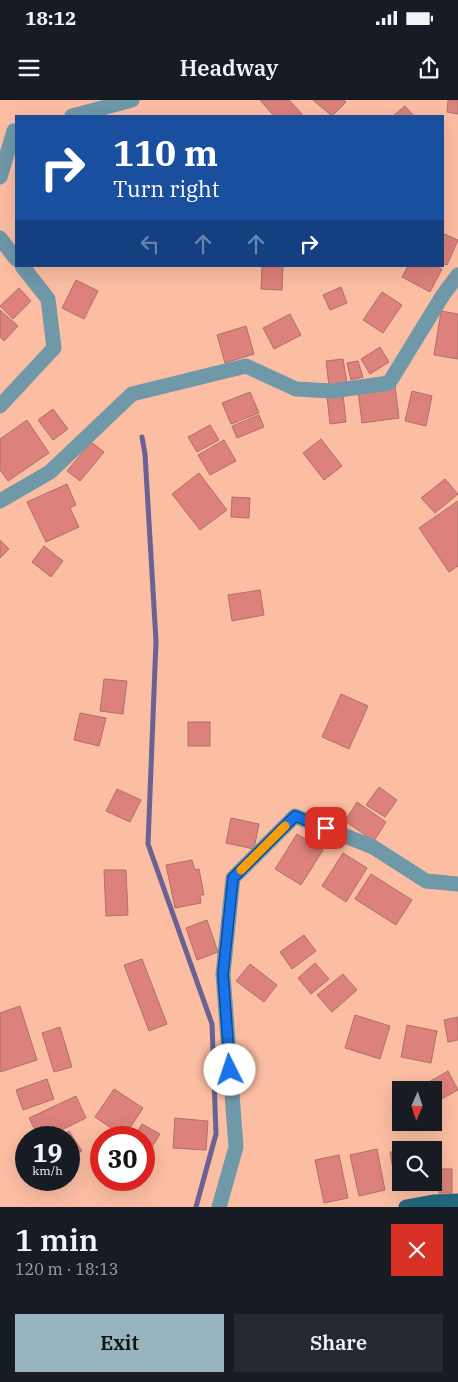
<!DOCTYPE html>
<html lang="en">
<head>
<meta charset="utf-8">
<style>
	:root { --surface:#171b24; --page:#242831; --text:#f1f3f6; --muted:#9ea1a6; --accent:#96b3bf }
	body { margin:0; font-family:"IBM Plex Serif",serif; background:var(--page); color:var(--text); height:100vh; display:flex; flex-direction:column; font-size:19px; white-space:nowrap }
	* { box-sizing:border-box; margin:0 }
	p { font-size:16px; color:var(--muted) }
	.icon { flex:none; width:28px; height:28px; fill:none; stroke:currentColor; stroke-width:2; stroke-linecap:round; stroke-linejoin:round }
	.map { position:relative; height:1107px; overflow:hidden }
	.sheet { display:flex; flex-direction:column; background:var(--surface); flex:1 }
	.sheet>* { flex:none }
	.hud { position:absolute; left:15px; top:15px; width:429px; height:152px; border-radius:0px; box-shadow:0 5px 20px #0002; background:#1a4fa0; color:#fff; overflow:hidden }
	.needle { width:32px; rotate:183deg }
	.controls { position:absolute; left:392px; top:981px; display:grid; gap:10px }
	.controls a { display:grid; place-items:center; width:50px; height:50px; border-radius:0px; background:var(--surface); box-shadow:0 5px 20px #0002; font-size:25px }
	.speed { position:absolute; left:15px; top:1026px; display:flex; gap:10px; font-size:25px; font-weight:700; text-align:center }
	.speed>* { display:grid; place-content:center; width:65px; height:65px; border-radius:50%; background:var(--surface); box-shadow:0 5px 20px #0002; line-height:1 }
	.speed small { font-size:12px; font-weight:400 }
	.speed .limit { border:8px solid #d22; background:#fff; color:#111 }
	.pin { position:absolute; display:grid; place-items:center; width:42px; height:42px; color:#fff; margin:-21px; border-radius:10px; box-shadow:0 2px 8px #0006 }
	.me { position:absolute; width:55px; margin:-28px; rotate:356deg; stroke-linejoin:round; filter:drop-shadow(0 0 4px #0008) }
	.turn { display:flex; align-items:center; gap:18px; height:105px; padding:0 15px; font-size:22px }
	.turn .icon { width:65px; height:65px; stroke-width:2.5 }
	.turn b { display:block; font-size:35px; line-height:42px }
	.lanes { display:flex; align-items:center; height:48px; padding:0 15px; background:#0003; justify-content:center; gap:25px; direction:ltr }
	.lanes .off { opacity:.35 }
	.round { display:grid; place-items:center; flex:none; width:52px; height:52px; border-radius:0px; background:var(--page) }
	.summary { display:flex; align-items:center; justify-content:space-between; height:85px; padding:0 15px }
	h1 { font-size:30px; font-weight:600; line-height:38px }
	.button { display:flex; gap:10px; margin-top:auto; padding:10px 15px }
	.button a { flex:1; height:58px; border-radius:0px; background:var(--accent); color:#111; font-size:20px; font-weight:600; line-height:58px; text-align:center }
	.button a+a { background:var(--page); color:var(--text) }
	.status { display:flex; justify-content:space-between; align-items:center; height:35px; padding:0 25px; background:var(--surface); direction:ltr }
	.status svg { height:14px; fill:currentColor }
	header { display:flex; justify-content:space-between; align-items:center; height:65px; padding:0 15px; background:var(--surface); font-size:22px; font-weight:600 }
	.map>svg:first-child { display:block }
	.lines { fill:none; stroke-linecap:round; stroke-linejoin:round }
	.stream { stroke:#6b6294; stroke-width:5 }
	.building { fill:#dc817b; stroke:#af706b }
	.minor { stroke:#6f98a8; stroke-width:15 }
	.major { stroke:#22677e; stroke-width:15 }
	.route-casing { stroke:#114b97; stroke-width:12 }
	.route { stroke:#1a73e8; stroke-width:9 }
	.slow { stroke:#f59e0b; stroke-width:9 }
</style>
</head>
<body>
<div class="status"><b>18:12</b><svg viewBox="0 0 49 12"><path d="M0 12V9h3v3zM5 12V6h3v6zM10 12V3h3v9zM15 12V0h3v12zM26 1h20v11H26zM47 4h2v5h-2z"/></svg></div>
<header><svg class="icon" aria-label="menu" viewBox="0 0 24 24"><path d="M4 6h16M4 12h16M4 18h16"/></svg>Headway<svg class="icon" aria-label="share" viewBox="0 0 24 24"><path d="M12 15V3M7 8l5-5 5 5M5 13v7h14v-7"/></svg></header>
<div class="map">
<svg width="458" height="1107" viewBox="0 0 458 1107">
	<rect width="100%" height="100%" fill="#fcbea3"/>
	<g class="lines">
		<path class="stream" d="M142,337L145,354L156,541L148,744L212,924L216,1034L196,1107"/>
	</g>
	<g class="building">
		<path d="M260,0H289L302,14L300,16H274Z"/>
		<path d="M313,0H344L346,2L332,16Z"/>
		<path d="M448,0H458V14L447,12Z"/>
		<path d="M405,6L414,16H393Z"/>
		<path d="M442,133L458,140L447,165L442,163Z"/>
		<path d="M262,166H283L282,190L261,189Z"/>
		<path d="M408,166H436L442,169L430,192L402,177Z"/>
		<path d="M76,180L98,191L84,219L62,208Z"/>
		<path d="M341,187L347,203L330,210L323,195Z"/>
		<path d="M19,188L31,201L13,219L0,206Z"/>
		<path d="M382,192L402,205L383,233L363,220Z"/>
		<path d="M0,210L18,226L4,241L0,237Z"/>
		<path d="M441,211L458,214V259L434,255Z"/>
		<path d="M290,214L301,235L274,249L263,228Z"/>
		<path d="M246,226L254,254L225,263L217,235Z"/>
		<path d="M380,247L389,262L370,274L361,259Z"/>
		<path d="M343,259L347,283L329,286L326,261Z"/>
		<path d="M358,261L363,277L351,280L347,263Z"/>
		<path d="M395,286L399,318L362,323L358,291Z"/>
		<path d="M412,291L432,296L426,326L405,321Z"/>
		<path d="M250,292L259,313L231,324L222,303Z"/>
		<path d="M343,295L346,322L330,324L327,297Z"/>
		<path d="M53,309L68,329L53,340L38,320Z"/>
		<path d="M259,315L264,327L237,338L232,326Z"/>
		<path d="M27,320L49,353L8,381L0,370V339Z"/>
		<path d="M210,325L219,340L197,352L188,337Z"/>
		<path d="M321,339L342,366L324,380L303,353Z"/>
		<path d="M224,340L236,361L210,375L198,355Z"/>
		<path d="M91,342L104,352L80,381L67,371Z"/>
		<path d="M199,373L227,410L200,430L172,394Z"/>
		<path d="M445,379L458,394L435,413L421,398Z"/>
		<path d="M67,384L76,405L70,408L79,427L46,442L27,402Z"/>
		<path d="M232,397L250,398L249,418L231,417Z"/>
		<path d="M458,401V466L449,472L419,428Z"/>
		<path d="M0,440L9,449L0,458Z"/>
		<path d="M44,446L63,461L51,477L32,462Z"/>
		<path d="M260,490L264,515L232,521L228,495Z"/>
		<path d="M104,579L127,581L123,614L100,611Z"/>
		<path d="M341,594L368,606L349,649L322,637Z"/>
		<path d="M80,613L106,618L99,646L74,640Z"/>
		<rect x="188" y="622" width="22" height="24"/>
		<path d="M379,687L397,700L385,717L366,705Z"/>
		<path d="M117,689L141,700L130,722L106,711Z"/>
		<path d="M357,702L386,722L374,741L345,721Z"/>
		<path d="M231,718L259,724L254,749L226,743Z"/>
		<path d="M297,734L323,750L301,785L275,769Z"/>
		<path d="M343,753L367,768L346,802L322,786Z"/>
		<path d="M192,760L195,770L199,769L204,795H200L201,803L175,808L166,765Z"/>
		<path d="M104,770H126L128,815L106,816Z"/>
		<path d="M371,774L412,800L396,825L355,799Z"/>
		<path d="M207,820L218,852L197,860L186,828Z"/>
		<path d="M304,835L316,851L292,869L280,852Z"/>
		<path d="M142,859L167,924L149,931L124,865Z"/>
		<path d="M315,863L329,879L311,894L298,878Z"/>
		<path d="M250,864L277,885L264,902L236,881Z"/>
		<path d="M343,874L357,890L332,912L317,895Z"/>
		<path d="M20,906L37,960L0,972V913Z"/>
		<path d="M355,915L390,926L380,959L345,948Z"/>
		<path d="M458,917V940L448,942L444,920Z"/>
		<path d="M407,925L437,931L431,963L401,957Z"/>
		<path d="M60,927L72,967L54,972L42,933Z"/>
		<path d="M448,971L458,990L434,1003V990H421L420,987Z"/>
		<path d="M47,979L54,999L23,1010L16,990Z"/>
		<path d="M114,989L143,1008L124,1037L95,1017Z"/>
		<path d="M76,996L86,1018L45,1038H39L29,1018Z"/>
		<path d="M175,1018L208,1021L206,1050L173,1048Z"/>
		<path d="M142,1024L160,1034L147,1055L144,1053V1038H134Z"/>
		<path d="M69,1031L82,1051L69,1059V1038H58Z"/>
		<path d="M432,1046L433,1050H405Z"/>
		<path d="M377,1049L385,1090L359,1096L350,1055Z"/>
		<path d="M401,1051V1079L395,1080L390,1052Z"/>
		<path d="M339,1055L348,1098L324,1103L315,1060Z"/>
		<rect x="439" y="1069" width="13" height="24"/>
	</g>
	<g class="lines">
		<g class="minor">
			<path d="M72,16L132,0"/>
			<path d="M0,77L14,31H16"/>
			<path d="M0,138L16,159"/>
			<path d="M0,306L54,248L48,199L22,166"/>
			<path d="M0,401L50,372L132,294L246,266L296,289L332,291L389,283L443,195L458,175"/>
			<path d="M219,1107L236,1047L223,874L233,778L295,716L373,747L426,781L458,784"/>
		</g>
		<path class="major" d="M406,1107L433,1102L458,1101"/>
	</g>
	<g class="lines">
		<g class="route-casing">
			<path id="route" d="M230,970L223,874L233,778L295,716L326,728"/>
		</g>
		<use href="#route" class="route"/>
		<path class="slow" d="M241,770L285,726"/>
	</g>
</svg>
<div class="controls">
<a><svg class="needle" viewBox="-14 -14 28 28"><path d="M0-13l5 13h-10z" fill="#e53935"/><path d="M0 13l5-13h-10z" fill="#9ea1a6"/></svg></a>
<a><svg class="icon" aria-label="search" viewBox="0 0 24 24"><circle cx="10" cy="10" r="6"/><path d="M15 15l6 6"/></svg></a>
</div>
<div class="speed"><div>19<small>km/h</small></div><div class="limit">30</div></div>
<div class="pin" style="left:326px;top:728px;background:#d93025"><svg class="icon" aria-label="arrive" viewBox="0 0 24 24"><path d="M6 21V4h12l-3 4 3 4H6"/></svg></div>
<svg class="me" style="left:230px;top:970px" viewBox="-20 -20 40 40"><circle r="19" fill="#fff"/><path d="M0-13L10 11 0 6-10 11z" fill="#1a73e8"/></svg>
<div class="hud">
<div class="turn"><svg class="icon" aria-label="right" viewBox="0 0 24 24"><path d="M7 20v-9h11M14 6l5 5-5 5"/></svg><div><b>110 m</b>Turn right</div></div>
<div class="lanes"><svg class="icon off" aria-label="left" viewBox="0 0 24 24"><path d="M17 20v-9H6M10 6l-5 5 5 5"/></svg><svg class="icon off" aria-label="ahead" viewBox="0 0 24 24"><path d="M12 20V5M6 11l6-6 6 6"/></svg><svg class="icon off" aria-label="ahead" viewBox="0 0 24 24"><path d="M12 20V5M6 11l6-6 6 6"/></svg><svg class="icon" aria-label="right" viewBox="0 0 24 24"><path d="M7 20v-9h11M14 6l5 5-5 5"/></svg></div>
</div>
</div>
<section class="sheet">
<div class="summary"><div><h1>1 min</h1><p>120 m · 18:13</p></div><a class="round" style="background:#d93025;color:#fff"><svg class="icon" aria-label="close" viewBox="0 0 24 24"><path d="M6 6l12 12M18 6L6 18"/></svg></a></div>
<div class="button"><a>Exit</a><a>Share</a></div>
</section>
</body>
</html>
